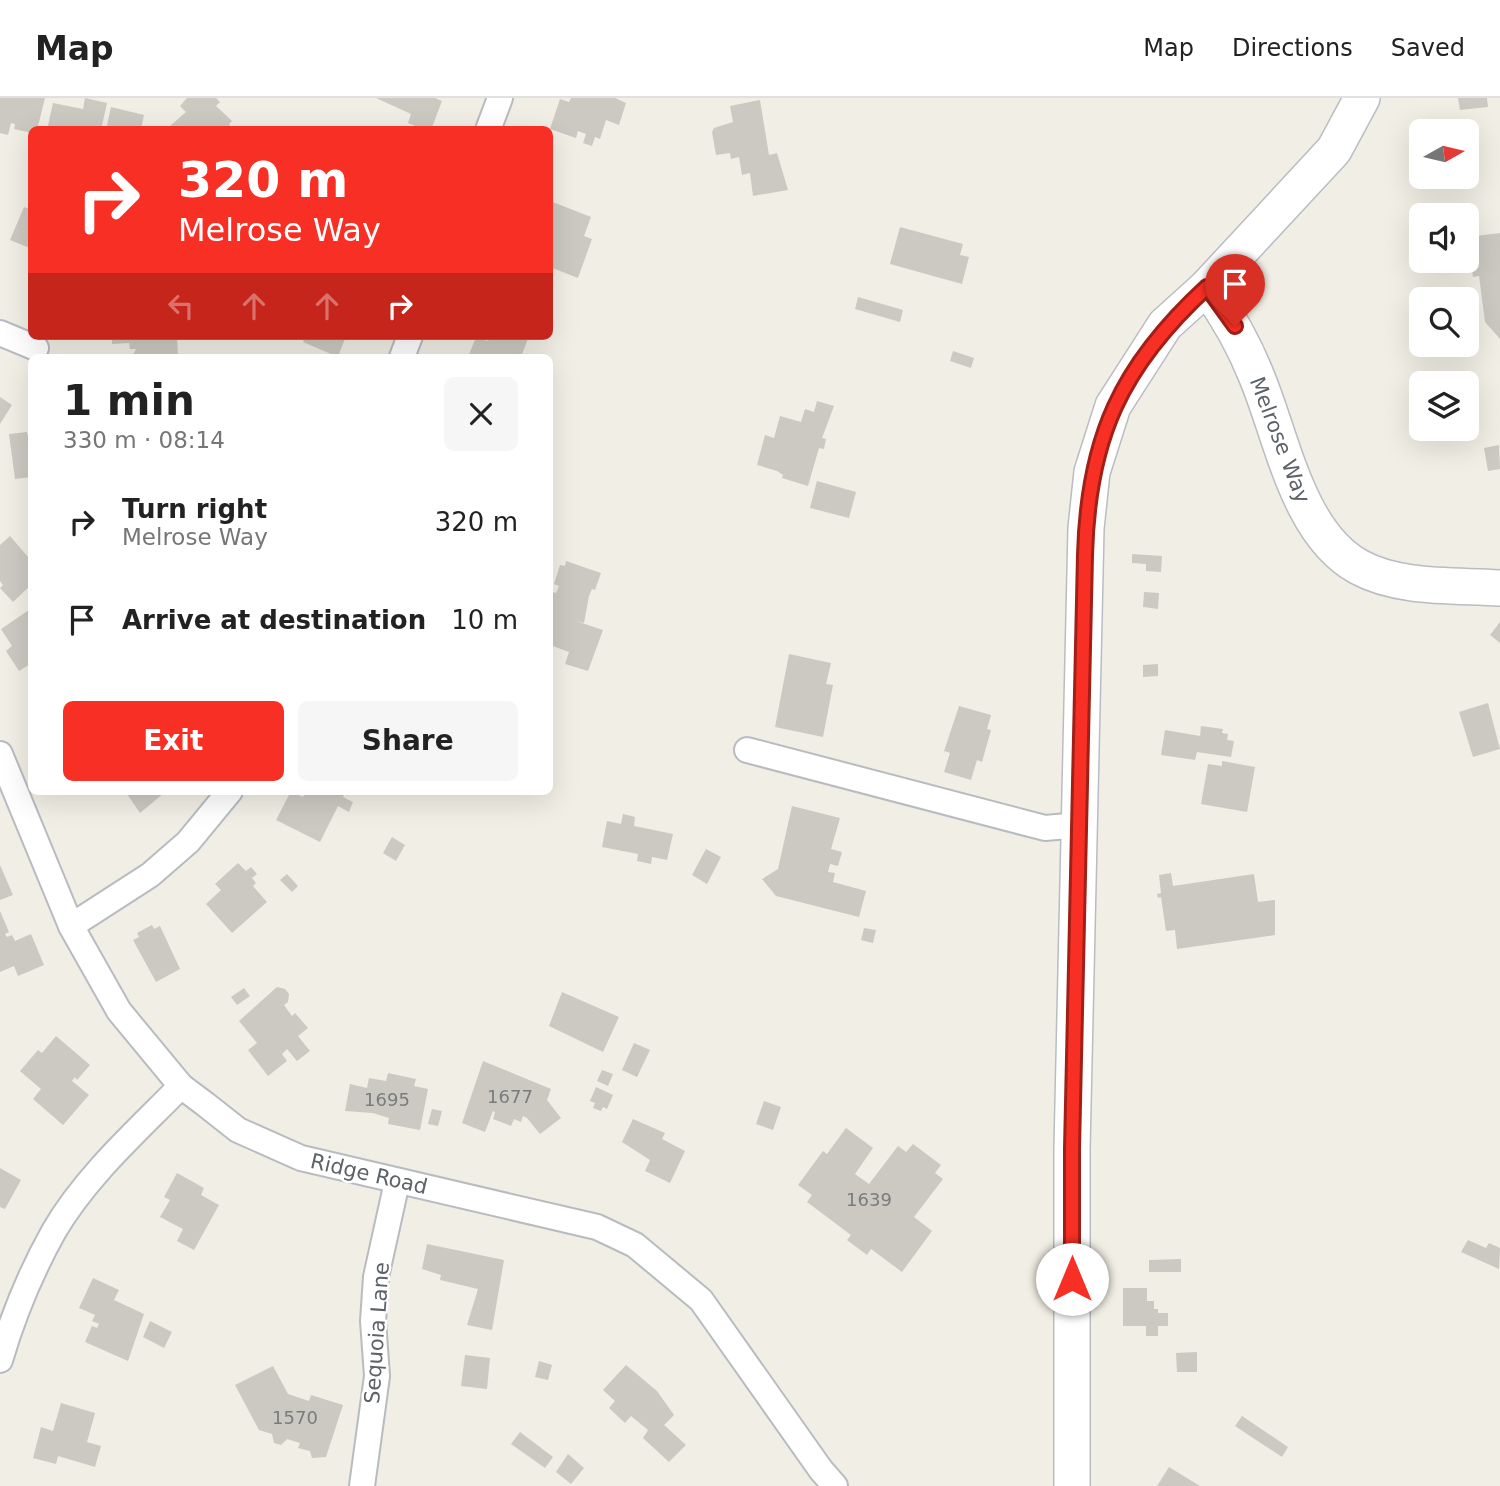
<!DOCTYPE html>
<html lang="en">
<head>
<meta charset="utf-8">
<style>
	:root { --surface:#fff; --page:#f6f6f6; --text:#222; --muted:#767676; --line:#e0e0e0; --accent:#f82f24 }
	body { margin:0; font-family:"DejaVu Sans",sans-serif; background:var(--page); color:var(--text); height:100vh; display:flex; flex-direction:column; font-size:26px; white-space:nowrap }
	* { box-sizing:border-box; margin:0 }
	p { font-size:23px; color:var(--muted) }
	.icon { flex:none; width:38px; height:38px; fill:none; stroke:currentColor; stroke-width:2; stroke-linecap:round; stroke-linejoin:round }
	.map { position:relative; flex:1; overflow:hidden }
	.drawer { position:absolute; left:28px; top:256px; width:525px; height:441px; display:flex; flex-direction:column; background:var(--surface); border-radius:10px; box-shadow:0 7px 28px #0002 }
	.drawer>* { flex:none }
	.top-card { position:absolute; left:28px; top:28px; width:525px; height:214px; border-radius:10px; box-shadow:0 7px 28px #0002; background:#f82f24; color:#fff; overflow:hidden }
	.needle { width:46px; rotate:82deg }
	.fabs { position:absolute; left:1409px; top:21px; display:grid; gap:14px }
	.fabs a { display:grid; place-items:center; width:70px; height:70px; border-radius:10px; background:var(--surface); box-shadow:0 7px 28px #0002; font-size:35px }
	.pin { position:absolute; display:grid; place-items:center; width:60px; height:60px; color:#fff; margin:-72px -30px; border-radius:50% 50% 50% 0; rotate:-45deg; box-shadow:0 0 7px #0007 }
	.pin .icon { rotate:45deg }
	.me { position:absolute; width:77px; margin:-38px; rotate:0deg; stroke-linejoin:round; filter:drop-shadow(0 0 5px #0008) }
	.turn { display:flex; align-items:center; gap:24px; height:147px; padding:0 35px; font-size:32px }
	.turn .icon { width:91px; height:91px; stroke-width:2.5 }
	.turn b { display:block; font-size:49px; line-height:60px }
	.lanes { display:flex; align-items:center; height:66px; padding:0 35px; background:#0003; justify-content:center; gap:35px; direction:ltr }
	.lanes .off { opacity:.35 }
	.round { display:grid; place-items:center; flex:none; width:74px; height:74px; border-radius:10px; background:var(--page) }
	.headline { display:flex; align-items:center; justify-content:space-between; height:119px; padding:0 35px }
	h1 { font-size:42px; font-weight:600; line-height:52px }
	.action { display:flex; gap:14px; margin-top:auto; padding:14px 35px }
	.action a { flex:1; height:80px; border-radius:10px; background:var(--accent); color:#fff; font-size:28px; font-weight:600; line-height:80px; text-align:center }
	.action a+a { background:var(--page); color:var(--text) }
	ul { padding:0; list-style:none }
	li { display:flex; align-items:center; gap:21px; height:98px; padding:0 35px }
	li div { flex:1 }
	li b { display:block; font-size:26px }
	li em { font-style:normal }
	header { display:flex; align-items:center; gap:42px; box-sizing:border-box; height:98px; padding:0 35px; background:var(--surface); border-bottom:2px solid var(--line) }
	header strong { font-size:33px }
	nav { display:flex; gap:38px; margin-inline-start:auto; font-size:24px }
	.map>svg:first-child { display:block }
	.building { fill:#ccc9c2 }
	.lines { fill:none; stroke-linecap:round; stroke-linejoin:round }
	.street-casing { stroke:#b8bcc0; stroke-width:28 }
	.secondary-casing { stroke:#b9bdc2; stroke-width:38 }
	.street { stroke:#fff; stroke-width:24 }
	.secondary { stroke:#fff; stroke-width:35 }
	.route-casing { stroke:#a11f17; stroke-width:18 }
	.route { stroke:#f82f24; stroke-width:12 }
	.labels { text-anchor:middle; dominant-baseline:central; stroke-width:5; stroke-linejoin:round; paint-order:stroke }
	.number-label { font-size:18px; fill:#797c7e }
	.street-label { font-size:21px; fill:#5d6267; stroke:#fff }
</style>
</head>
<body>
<header>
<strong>Map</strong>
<nav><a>Map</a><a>Directions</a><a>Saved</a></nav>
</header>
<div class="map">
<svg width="1500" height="1388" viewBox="0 0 1500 1388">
	<rect width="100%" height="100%" fill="#f1eee5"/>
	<g class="building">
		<path d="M0,0H45L37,32H32V35L14,31L15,26L11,25L8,37L0,35Z"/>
		<path d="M85,0L107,5L101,32H47L53,5L83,11Z"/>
		<path d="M187,0H216L220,4L216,8L232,23L229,26L234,32H174L170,28L186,14L180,8Z"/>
		<path d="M376,0H435L442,3L431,32H425L408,25L411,16Z"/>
		<path d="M571,0H615L626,5L619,27L606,22L600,41L595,39L592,48L583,45L586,36L578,33L576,40L550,31L560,1L569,4Z"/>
		<path d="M1458,0H1487L1488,9L1460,12Z"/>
		<path d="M760,2L769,57L777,55L788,92L753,98L750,75L742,77L739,59L731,61L730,55L716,57L712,34L714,30L733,24L730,8Z"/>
		<path d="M111,9L144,17L141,32H106Z"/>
		<path d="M550,103L591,119L584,138L592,141L578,180L550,169Z"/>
		<path d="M24,109L32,112V151L10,142Z"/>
		<path d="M900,129L963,146L960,157L969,159L962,186L890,166Z"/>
		<path d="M1500,135V241L1485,224L1479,178L1473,179L1468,139Z"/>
		<path d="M858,199L903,212L900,224L855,211Z"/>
		<path d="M112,238H177L178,259H132L136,251H130L129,245L112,246Z"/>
		<path d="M305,238H346L338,259L303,244Z"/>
		<path d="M490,238H529L521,259H468L476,239L488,243Z"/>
		<path d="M953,253L974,260L971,270L950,263Z"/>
		<path d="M0,299L12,307L0,326Z"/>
		<path d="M817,303L834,308L822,340L826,341L824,351L819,350L808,388L782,380L783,377L777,373L757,367L765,337L774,340L780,318L801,324L805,311L814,314Z"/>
		<path d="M27,334L28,338H32V379L15,381L9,336Z"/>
		<path d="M1499,347L1500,371L1488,373L1484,350Z"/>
		<path d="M817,383L856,394L849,420L810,410Z"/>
		<path d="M10,438L28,459L32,456V486L13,504L0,490L3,487L0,483V447Z"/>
		<path d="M1132,456L1162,458L1161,474L1146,473V466L1132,465Z"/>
		<path d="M566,463L601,475L595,492L592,491L589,498L584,525L576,523L603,532L588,573L565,566L569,554L550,547V493L556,495L559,488L554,486L560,467L565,468Z"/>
		<path d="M1144,494L1159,495L1158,511L1143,509Z"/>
		<path d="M32,510V565L19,573L6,553L12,548L1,531Z"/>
		<path d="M1500,524V545L1490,537Z"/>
		<path d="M789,556L831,565L826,586L833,587L823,639L775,629Z"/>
		<path d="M1158,566V578L1143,579V567Z"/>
		<path d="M1488,605L1500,651L1473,659L1459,614Z"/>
		<path d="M959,608L991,617L987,631L991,632L982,664L977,662L971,682L944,674L950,655L944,653Z"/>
		<path d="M1201,628L1223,631L1222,635L1228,636L1227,642L1234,643L1231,659L1197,654L1195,662L1161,657L1165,632L1200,638Z"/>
		<path d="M1222,663L1255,669L1247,714L1201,706L1208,666L1222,668Z"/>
		<path d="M125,693H162L164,695L140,715Z"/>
		<path d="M291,693L303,699L306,693H346L343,699L353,704L349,714L338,708L320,744L276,722Z"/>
		<path d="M792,708L840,720L831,751L842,754L838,768L830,766L828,774L835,775L833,784L866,793L859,819L776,798L762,781L778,771Z"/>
		<path d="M623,716L635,719L634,728L673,736L667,762L652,759L651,766L637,763L638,756L602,749L607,723L621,726Z"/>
		<path d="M392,739L405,747L396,763L383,755Z"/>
		<path d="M706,751L721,759L707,786L692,777Z"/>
		<path d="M238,765L246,773L251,769L257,776L252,780L256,785L253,788L267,804L232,835L206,806L221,792L215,786Z"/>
		<path d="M0,767L13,797L0,802Z"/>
		<path d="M1171,775L1173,788L1254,776L1258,804L1275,802V837L1177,851L1175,832L1166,833L1161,799L1158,800L1157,796L1161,795L1159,777Z"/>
		<path d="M287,776L298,788L292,794L280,782Z"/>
		<path d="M0,813L9,834L5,836L7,839L12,837L15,843L31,836L44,867L18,878L14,868L0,874Z"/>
		<path d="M152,827L154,831L160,828L180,871L156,884L133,842L139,839L137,835Z"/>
		<path d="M864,830L876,832L873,845L861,842Z"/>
		<path d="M277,889L285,891L289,896L288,904L284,907L292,918L295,915L308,930L298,938L310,953L297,963L287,951L282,956L287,963L268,978L248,952L257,945L239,923Z"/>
		<path d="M244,890L250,898L237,907L231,899Z"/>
		<path d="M562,894L619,919L603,954L549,928Z"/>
		<path d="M56,938L90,967L77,982L75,979L72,983L89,997L63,1027L33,1001L41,991L20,973L38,952L42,955Z"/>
		<path d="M634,945L650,952L637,979L622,972Z"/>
		<path d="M483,963L551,991L547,1002L561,1020L540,1036L527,1020L523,1018L521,1024L514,1021L511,1028L493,1021L495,1014L493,1013L485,1034L462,1025Z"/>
		<path d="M602,972L613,976L608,988L597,983Z"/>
		<path d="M388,975L416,981L414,988L428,991L420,1032L388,1026L389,1020L373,1015L345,1013L350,986L367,990L369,980L386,983Z"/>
		<path d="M596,989L613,997L607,1011L603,1009L601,1013L593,1010L595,1005L590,1003Z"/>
		<path d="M764,1003L781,1009L773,1032L756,1026Z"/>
		<path d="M432,1011L442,1013L438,1028L428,1026Z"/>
		<path d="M633,1021L665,1035L662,1041L685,1053L670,1085L645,1073L650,1062L622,1044Z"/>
		<path d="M846,1030L873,1050L855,1076L869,1086L898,1048L906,1054L913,1046L941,1067L935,1075L943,1081L914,1119L932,1133L902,1174L871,1151L867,1157L847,1142L851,1137L807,1104L812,1097L798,1087L823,1053L827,1056Z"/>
		<path d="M0,1070L21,1082L5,1111L0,1109Z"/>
		<path d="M177,1075L204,1090L201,1097L219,1107L194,1152L177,1143L183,1131L160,1119L170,1102L164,1099Z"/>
		<path d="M1468,1142L1486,1150L1489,1145L1500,1150L1499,1171L1461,1154Z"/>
		<path d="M427,1146L504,1162L492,1232L467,1227L478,1191L440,1182L441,1177L422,1171Z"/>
		<path d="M1181,1161V1174H1149V1162Z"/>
		<path d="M93,1180L119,1192L114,1202L144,1216L128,1263L85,1244L92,1228L97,1230L99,1226L92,1223L95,1217L79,1210Z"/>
		<path d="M1123,1190H1147V1203H1154V1211H1158V1215H1168V1228H1158V1238H1146V1228H1123Z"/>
		<path d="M150,1223L172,1234L164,1250L143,1239Z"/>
		<path d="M1197,1254V1274H1177L1176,1255Z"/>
		<path d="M465,1257L490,1260L487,1291L461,1288Z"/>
		<path d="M539,1263L552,1267L548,1282L535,1279Z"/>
		<path d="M626,1267L657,1293L674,1317L664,1327L686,1347L669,1364L643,1340L648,1332L631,1318L625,1325L609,1310L615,1303L603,1292Z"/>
		<path d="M273,1268L288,1296L309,1303L311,1297L343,1307L326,1359L312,1360L310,1353L298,1350L300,1345L287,1341L281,1347L274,1345L272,1336L259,1332L235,1287Z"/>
		<path d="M61,1305L95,1315L87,1344L101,1348L95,1369L58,1358L56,1366L33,1360L41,1329L53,1333Z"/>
		<path d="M1242,1318L1288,1349L1282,1359L1235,1328Z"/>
		<path d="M520,1334L553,1359L545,1370L511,1346Z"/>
		<path d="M568,1356L584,1370L571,1386L556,1374Z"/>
		<path d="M1169,1369L1200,1388H1157Z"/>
	</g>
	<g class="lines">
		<g class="street-casing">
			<g id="street">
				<path d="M488,32L500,0"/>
				<path d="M0,235L36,250"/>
				<path d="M402,259L410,238"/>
				<path d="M747,652L1045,730L1079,727"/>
				<path d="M0,656L71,828L119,913L181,988L205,1006L238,1032L301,1060L597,1129L635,1147L701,1202L821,1372L835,1388"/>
				<path d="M71,828L150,777L188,744L230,693"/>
				<path d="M0,1262C13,1218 31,1174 54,1133C86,1078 137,1033 181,988"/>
				<path d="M362,1388L377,1278L373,1223L376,1179L397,1084"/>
			</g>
		</g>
		<g class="secondary-casing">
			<g id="secondary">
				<path d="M1207,189C1227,217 1243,244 1256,277C1282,338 1297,435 1359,469C1399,491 1455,487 1500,490"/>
				<path d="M1072,1388V1051L1086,430L1092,374L1113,308L1165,227L1207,189L1334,52L1362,0"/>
			</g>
		</g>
		<use href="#street" class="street"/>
		<use href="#secondary" class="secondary"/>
	</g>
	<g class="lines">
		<g class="route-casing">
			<path id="route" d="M1072,1181V1051L1085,457C1088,340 1121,268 1207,189L1235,228"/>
		</g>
		<use href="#route" class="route"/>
	</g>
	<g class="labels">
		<g class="number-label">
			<text x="510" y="998">1677</text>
			<text x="387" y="1001">1695</text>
			<text x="869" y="1101">1639</text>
			<text x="295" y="1319">1570</text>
		</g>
		<g class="street-label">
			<text transform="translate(1280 342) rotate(69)">Melrose Way</text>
			<text transform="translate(369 1076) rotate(13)">Ridge Road</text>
			<text transform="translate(377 1235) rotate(-86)">Sequoia Lane</text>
		</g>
	</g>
</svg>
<div class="fabs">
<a><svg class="needle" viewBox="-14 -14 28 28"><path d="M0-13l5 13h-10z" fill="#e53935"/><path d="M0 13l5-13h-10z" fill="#767676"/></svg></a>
<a><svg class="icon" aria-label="sound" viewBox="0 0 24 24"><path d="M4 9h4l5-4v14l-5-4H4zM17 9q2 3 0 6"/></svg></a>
<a><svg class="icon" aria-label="search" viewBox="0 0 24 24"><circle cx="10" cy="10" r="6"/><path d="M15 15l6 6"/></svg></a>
<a><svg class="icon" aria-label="layers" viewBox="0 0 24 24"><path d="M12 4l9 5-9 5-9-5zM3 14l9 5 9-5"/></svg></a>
</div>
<div class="pin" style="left:1235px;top:228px;background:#d93025"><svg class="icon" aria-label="arrive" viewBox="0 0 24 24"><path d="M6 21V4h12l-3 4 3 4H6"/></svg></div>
<svg class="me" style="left:1072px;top:1181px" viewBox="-20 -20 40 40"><circle r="19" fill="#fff"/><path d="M0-13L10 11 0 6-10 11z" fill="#f82f24"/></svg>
<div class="top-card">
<div class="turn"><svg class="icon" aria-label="right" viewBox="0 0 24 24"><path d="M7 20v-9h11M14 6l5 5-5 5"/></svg><div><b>320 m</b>Melrose Way</div></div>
<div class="lanes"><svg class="icon off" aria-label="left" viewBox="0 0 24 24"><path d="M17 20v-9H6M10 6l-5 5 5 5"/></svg><svg class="icon off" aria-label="ahead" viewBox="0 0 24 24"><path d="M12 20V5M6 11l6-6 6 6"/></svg><svg class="icon off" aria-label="ahead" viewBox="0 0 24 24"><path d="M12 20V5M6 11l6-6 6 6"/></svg><svg class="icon" aria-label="right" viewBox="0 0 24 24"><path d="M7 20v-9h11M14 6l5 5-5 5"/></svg></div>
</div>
<section class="drawer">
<div class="headline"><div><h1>1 min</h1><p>330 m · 08:14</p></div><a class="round"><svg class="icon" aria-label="close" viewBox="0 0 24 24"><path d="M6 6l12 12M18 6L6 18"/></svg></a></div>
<ul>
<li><svg class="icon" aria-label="right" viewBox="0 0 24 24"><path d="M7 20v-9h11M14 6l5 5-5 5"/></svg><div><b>Turn right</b><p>Melrose Way</p></div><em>320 m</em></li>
<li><svg class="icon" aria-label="arrive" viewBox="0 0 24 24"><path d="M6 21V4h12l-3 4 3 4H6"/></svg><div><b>Arrive at destination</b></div><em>10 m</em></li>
</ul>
<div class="action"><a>Exit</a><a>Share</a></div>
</section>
</div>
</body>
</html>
